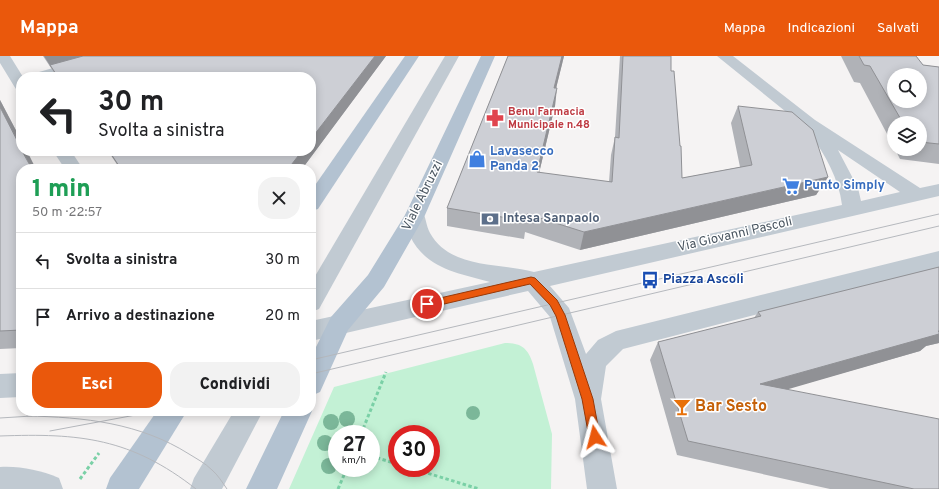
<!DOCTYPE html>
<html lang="it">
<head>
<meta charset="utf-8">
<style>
	:root { --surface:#fff; --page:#f2f2f2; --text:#202124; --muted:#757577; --line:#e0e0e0; --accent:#ea580c }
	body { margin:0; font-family:Overpass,sans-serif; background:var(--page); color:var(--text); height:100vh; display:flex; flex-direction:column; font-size:15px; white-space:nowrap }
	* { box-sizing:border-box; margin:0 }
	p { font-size:13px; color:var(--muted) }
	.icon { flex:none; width:22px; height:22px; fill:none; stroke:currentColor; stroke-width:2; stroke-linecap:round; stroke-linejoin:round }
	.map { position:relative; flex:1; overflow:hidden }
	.drawer { position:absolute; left:16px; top:108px; width:300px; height:252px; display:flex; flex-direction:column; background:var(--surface); border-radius:16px; box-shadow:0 2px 10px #0003 }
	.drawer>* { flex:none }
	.banner { position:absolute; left:16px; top:16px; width:300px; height:84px; border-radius:16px; box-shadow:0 2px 10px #0003; background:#fff; color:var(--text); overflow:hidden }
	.tools { position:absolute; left:887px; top:12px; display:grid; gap:8px }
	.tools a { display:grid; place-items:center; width:40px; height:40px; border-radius:50%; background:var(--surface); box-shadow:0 2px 10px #0003; font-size:20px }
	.speed { position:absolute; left:328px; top:369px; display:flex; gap:8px; font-size:20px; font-weight:700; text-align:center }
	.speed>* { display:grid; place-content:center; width:52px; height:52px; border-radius:50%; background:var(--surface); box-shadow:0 2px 10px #0003; line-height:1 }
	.speed small { font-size:10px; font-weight:400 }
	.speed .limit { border:6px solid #d22; background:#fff; color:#111 }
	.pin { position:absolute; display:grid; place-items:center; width:34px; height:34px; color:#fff; margin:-17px; border:2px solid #fff; border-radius:50%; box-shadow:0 1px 4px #0007 }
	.me { position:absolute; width:44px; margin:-22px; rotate:351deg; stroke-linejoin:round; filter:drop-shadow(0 0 3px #0008) }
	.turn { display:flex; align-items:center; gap:14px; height:84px; padding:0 16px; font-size:18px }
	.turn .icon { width:52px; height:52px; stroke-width:2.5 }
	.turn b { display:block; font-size:28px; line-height:34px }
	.round { display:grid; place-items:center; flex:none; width:42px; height:42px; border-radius:16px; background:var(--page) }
	.summary { display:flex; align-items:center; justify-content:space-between; height:68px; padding:0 16px }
	h1 { font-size:24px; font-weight:800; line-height:30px; color:#1e9e55 }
	.primary-button { display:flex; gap:8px; margin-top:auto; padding:8px 16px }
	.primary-button a { flex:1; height:46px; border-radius:16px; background:var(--accent); color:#fff; font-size:16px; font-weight:800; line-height:46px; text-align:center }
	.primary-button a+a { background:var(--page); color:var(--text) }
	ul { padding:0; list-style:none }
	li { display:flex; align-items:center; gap:12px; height:56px; padding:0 16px; border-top:1px solid var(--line) }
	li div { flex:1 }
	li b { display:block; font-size:15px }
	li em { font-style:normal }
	header { display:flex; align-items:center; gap:24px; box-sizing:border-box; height:56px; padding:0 20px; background:var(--accent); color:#fff }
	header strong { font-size:19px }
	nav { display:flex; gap:22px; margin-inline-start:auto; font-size:14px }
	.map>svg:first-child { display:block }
	.green { fill:#c3f1d5; fill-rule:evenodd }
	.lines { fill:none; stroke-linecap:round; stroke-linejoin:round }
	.path { stroke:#7ad0a6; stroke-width:3; stroke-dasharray:3.5 2.5; stroke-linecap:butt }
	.minor { fill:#c1cad2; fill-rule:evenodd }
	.major { fill:#b3c2d1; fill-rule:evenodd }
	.tram { stroke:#b5b8bd; stroke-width:1 }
	.tree { fill:#7bb799 }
	.wall { fill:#b0b2b7 }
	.shaded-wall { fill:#909195 }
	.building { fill:#cdcfd5; stroke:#909195; fill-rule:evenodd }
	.route { fill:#ea580c; stroke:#983908 }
	.labels { text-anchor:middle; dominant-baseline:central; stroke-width:3; stroke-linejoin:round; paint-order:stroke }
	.far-health-label { font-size:11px; font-weight:bold; fill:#be3a42; stroke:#fff; text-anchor:start }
	.shop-label { font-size:13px; font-weight:bold; fill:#366cbe; stroke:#fff; text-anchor:start }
	.street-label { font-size:13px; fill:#4a5661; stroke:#fff }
	.service-label { font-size:13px; font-weight:bold; fill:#4e5e75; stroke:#fff; text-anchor:start }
	.transit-label { font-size:13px; font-weight:bold; fill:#164399; stroke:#fff; text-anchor:start }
	.near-food-label { font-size:16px; font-weight:bold; fill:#c56008; stroke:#fff; text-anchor:start }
</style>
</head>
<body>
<header>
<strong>Mappa</strong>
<nav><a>Mappa</a><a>Indicazioni</a><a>Salvati</a></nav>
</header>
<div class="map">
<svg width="939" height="433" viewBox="0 0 939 433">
	<rect width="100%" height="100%" fill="#f5f3f3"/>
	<path class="green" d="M505,287C521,287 528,292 533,308L552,378L551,433H289L334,331ZM337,378H371V412H337ZM397,378H431V412H397Z"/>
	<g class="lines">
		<g class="path">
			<path d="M361,378L386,316"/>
			<path d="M371,400L397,408"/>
			<path d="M411,412L479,433"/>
			<path d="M80,423L99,397"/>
			<path d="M338,433L347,412"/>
		</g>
		<g class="minor">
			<path d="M0,0H10L23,21H21V34L16,33L14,30L0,7Z"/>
			<path d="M95,0H117L115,3L53,21H30L32,18Z"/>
			<path d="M445,0H459L319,253L311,256V227Z"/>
			<path d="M717,0H733L815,64L920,132L939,128V140L550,230L569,252L586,298L598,284L616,275L939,195V211L623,293L606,310L601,343L617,433H587L575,343L550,261L528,235L311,285V265L490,226C458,217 426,213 410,180C407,174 407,166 405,159L408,154L415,152L422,154C426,161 426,170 430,177C451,214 499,206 534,216L842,149C839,123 825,99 810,77L811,76ZM838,94L900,136L861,145L858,132Z"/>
			<path d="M53,95H71L83,113H65Z"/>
			<path d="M21,317V341L0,342V318Z"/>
			<path d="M234,355H263L222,433H190L194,422Z"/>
			<path d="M0,411C21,410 39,414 59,422L63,433H0Z"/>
		</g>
		<g class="major">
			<path d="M405,0H419L318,153L311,155V135Z"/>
			<path d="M481,0H495L425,159L384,231L348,274L320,336L311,340V301L331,261L368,219L405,159Z"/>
			<path d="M311,353L312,355L277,433H246L284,355H311Z"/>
			<path d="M157,355H187L139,433H106L110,422Z"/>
		</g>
		<g class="tram">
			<path d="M311,304L939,158"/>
			<path d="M311,318L939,170"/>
			<path d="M27,360C84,361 140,367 189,398C197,403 205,407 212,414C218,419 222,426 227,433"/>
			<path d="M0,362L32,360"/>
			<path d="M50,375L157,355"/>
			<path d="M0,380C80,377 131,382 196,433"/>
		</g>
	</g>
	<g class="tree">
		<circle cx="473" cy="357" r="7"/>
		<circle cx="347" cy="363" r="8"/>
		<circle cx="331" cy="366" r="8"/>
		<circle cx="325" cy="387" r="8"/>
		<circle cx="329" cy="410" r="8"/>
	</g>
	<g class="wall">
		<path d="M43,0H386L302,113H120L108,95H311V21H57Z"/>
		<path d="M508,0H564L556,32L555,50L539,117L609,126L611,99L615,81L620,0H671V15L682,122L740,111L731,67L738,50L828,121L816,139L580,194L525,176L524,183L447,170V152Z"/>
		<path d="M841,0H916L923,9L939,11V108L900,103L895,93H920V67H894V91L860,27L854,26Z"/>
		<path d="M0,44L21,84V292L0,293Z"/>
		<path d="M939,211V287L926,290L920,295L786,333L939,433H830L677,399L650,304L658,286L754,262L758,256Z"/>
	</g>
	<g class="shaded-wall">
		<path d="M44,0H90L51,11Z"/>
		<path d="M375,0H386L302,113H288L302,95H311V83Z"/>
		<path d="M562,0H564L552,49L554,32Z"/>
		<path d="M557,32L555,50L535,134L537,116Z"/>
		<path d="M0,44L21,84V92L0,51Z"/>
		<path d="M22,95H27L36,113H32Z"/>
		<path d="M828,121L816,139L580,194L584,176Z"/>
		<path d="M939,275V287L926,290L920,295L747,345L760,328Z"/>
	</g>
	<g class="building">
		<path d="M83,0H375L311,83V21H58L50,9Z"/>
		<path d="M508,0H562L554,32H557L537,116L612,126L615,81L619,82L623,0H671V15H674L680,90H681L682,122L752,109L738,50L792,56L813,74L828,121L584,176L527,158L526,165L447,152Z"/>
		<path d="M859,0H916L923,9L939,11V88L920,86V67H903L870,10L864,9ZM894,19H920V45H894Z"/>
		<path d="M0,51L21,92V95H22L32,113H21V274L0,275Z"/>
		<path d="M109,95H302L288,113H121Z"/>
		<path d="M939,211V275H938L939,276V278L760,328L939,363V433H914L688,385L658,286L761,260L758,256Z"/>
	</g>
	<path class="route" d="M531,221L535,222L557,244L565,259L593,343L600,381L599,385L595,387L590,385L589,381L582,343L556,260L550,249L530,228L427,252L422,248L427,245Z"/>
	<defs>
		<g id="pharmacy-bare" transform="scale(1.38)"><path d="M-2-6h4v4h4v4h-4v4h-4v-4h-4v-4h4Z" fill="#e0444e" stroke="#fff" stroke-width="2.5" paint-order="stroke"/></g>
		<g id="shop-bare" transform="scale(1.38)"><path d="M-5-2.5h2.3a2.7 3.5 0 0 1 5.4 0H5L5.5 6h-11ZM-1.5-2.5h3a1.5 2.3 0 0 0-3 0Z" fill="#3f7fe0" stroke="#fff" stroke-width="2.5" paint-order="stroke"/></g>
		<g id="supermarket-bare" transform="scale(1.38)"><path d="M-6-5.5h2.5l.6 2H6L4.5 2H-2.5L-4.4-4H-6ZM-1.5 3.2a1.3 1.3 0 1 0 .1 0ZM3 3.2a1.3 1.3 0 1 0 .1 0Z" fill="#3f7fe0" stroke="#fff" stroke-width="2.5" paint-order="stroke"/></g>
		<g id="bank-bare" transform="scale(1.38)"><path d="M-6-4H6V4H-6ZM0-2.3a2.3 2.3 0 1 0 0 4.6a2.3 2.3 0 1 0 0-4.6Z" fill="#5c6f8a" stroke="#fff" stroke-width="2.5" paint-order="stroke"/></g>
		<g id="bus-bare" transform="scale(1.38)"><path d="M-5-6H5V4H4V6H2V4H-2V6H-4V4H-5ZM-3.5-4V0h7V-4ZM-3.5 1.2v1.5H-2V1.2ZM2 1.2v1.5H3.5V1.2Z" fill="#1a4fb4" stroke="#fff" stroke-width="2.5" paint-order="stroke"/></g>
		<g id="bar-bare" transform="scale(1.38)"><path d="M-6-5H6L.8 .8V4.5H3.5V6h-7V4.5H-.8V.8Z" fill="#e8710a" stroke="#fff" stroke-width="2.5" paint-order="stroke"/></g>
	</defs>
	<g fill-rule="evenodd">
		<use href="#pharmacy-bare" x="495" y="62"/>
		<use href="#shop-bare" x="477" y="103"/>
		<use href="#supermarket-bare" x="791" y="130"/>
		<use href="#bank-bare" x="490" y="163"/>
		<use href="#bus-bare" x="650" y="224"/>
		<use href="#bar-bare" x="682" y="351"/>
	</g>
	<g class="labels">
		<g class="far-health-label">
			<text x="508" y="56">Benu Farmacia<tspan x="508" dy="13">Municipale n.48</tspan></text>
		</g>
		<g class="shop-label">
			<text x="490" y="96">Lavasecco<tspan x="490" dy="15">Panda 2</tspan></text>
			<text x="804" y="130">Punto Simply</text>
		</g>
		<g class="street-label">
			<text transform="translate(423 140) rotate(-64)">Viale Abruzzi</text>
			<text transform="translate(735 179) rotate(-13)">Via Giovanni Pascoli</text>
		</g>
		<g class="service-label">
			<text x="503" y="163">Intesa Sanpaolo</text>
		</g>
		<g class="transit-label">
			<text x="663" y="224">Piazza Ascoli</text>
		</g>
		<g class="near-food-label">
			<text x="695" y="351">Bar Sesto</text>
		</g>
	</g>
</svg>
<div class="tools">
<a><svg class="icon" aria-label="search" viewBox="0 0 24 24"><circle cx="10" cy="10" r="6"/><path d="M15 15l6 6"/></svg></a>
<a><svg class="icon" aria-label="layers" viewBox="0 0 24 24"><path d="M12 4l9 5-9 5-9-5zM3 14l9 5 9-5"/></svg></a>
</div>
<div class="speed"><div>27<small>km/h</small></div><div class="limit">30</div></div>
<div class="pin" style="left:427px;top:248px;background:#d93025"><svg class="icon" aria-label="arrive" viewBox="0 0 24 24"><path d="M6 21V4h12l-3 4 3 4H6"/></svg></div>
<svg class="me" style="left:595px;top:381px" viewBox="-20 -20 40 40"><path d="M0-17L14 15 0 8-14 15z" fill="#ea580c" stroke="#fff" stroke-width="4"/></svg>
<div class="banner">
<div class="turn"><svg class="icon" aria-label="left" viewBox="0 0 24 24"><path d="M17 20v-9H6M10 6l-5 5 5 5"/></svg><div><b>30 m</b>Svolta a sinistra</div></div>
</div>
<section class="drawer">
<div class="summary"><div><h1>1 min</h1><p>50 m · 22:57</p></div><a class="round"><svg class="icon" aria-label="close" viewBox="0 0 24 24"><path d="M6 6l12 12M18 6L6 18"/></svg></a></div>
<ul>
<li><svg class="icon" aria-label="left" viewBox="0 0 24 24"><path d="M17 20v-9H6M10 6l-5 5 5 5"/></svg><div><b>Svolta a sinistra</b></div><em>30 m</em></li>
<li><svg class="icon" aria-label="arrive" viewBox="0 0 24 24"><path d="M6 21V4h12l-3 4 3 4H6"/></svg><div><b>Arrivo a destinazione</b></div><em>20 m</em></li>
</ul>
<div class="primary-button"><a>Esci</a><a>Condividi</a></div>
</section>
</div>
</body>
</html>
